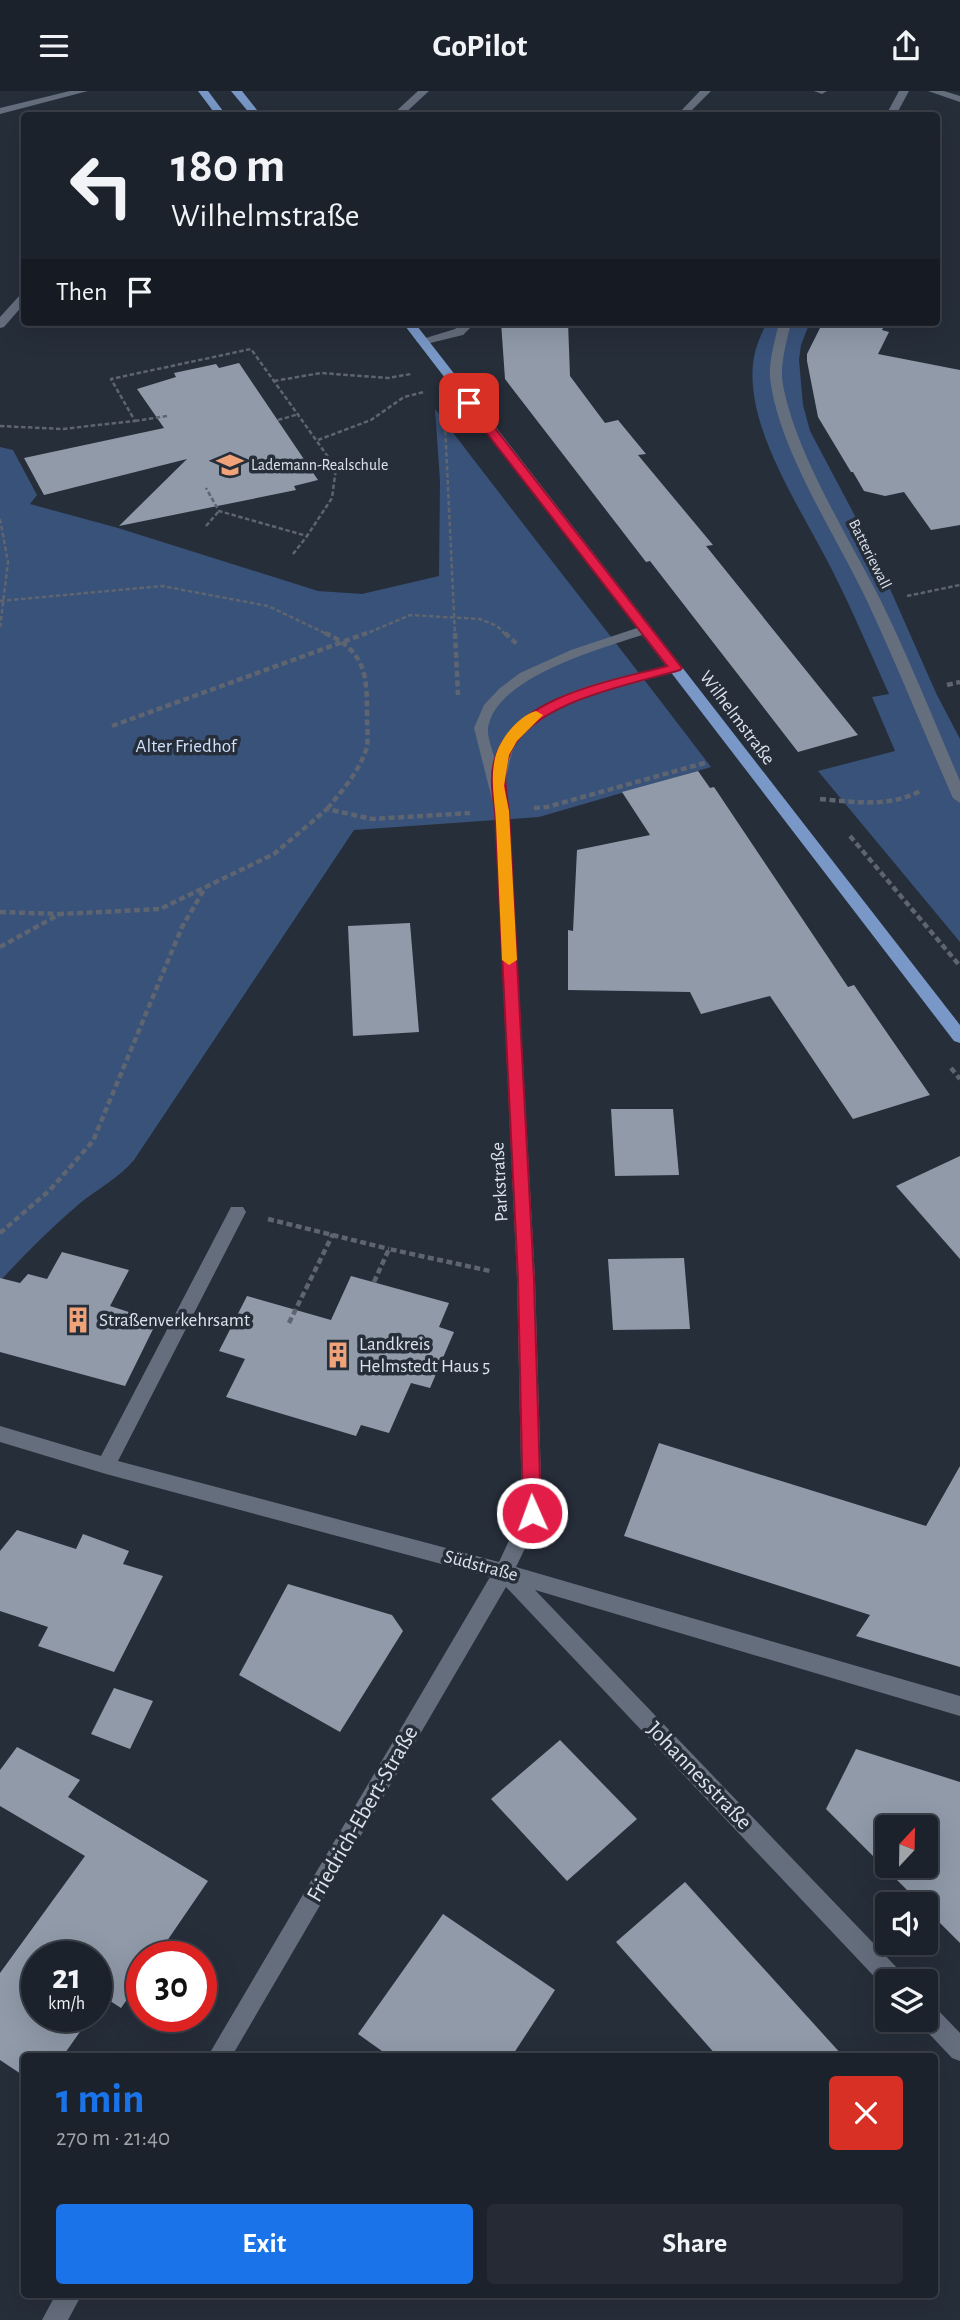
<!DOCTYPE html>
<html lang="en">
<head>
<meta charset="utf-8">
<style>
	:root { --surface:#1c222c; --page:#252a34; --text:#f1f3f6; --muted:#a0a4a9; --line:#3a3f48; --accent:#1a73e8 }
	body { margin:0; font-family:"Alegreya Sans",sans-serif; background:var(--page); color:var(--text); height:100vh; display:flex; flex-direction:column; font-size:26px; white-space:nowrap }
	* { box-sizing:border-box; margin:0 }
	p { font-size:23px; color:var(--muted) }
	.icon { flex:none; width:38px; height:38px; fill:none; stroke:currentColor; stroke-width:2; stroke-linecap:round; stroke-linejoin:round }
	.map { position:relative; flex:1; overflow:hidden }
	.drawer { position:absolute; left:21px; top:1962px; width:917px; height:245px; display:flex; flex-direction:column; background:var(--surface); border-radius:7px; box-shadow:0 7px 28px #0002,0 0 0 2px var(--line) }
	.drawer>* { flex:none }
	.top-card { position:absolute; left:21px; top:21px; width:919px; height:214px; border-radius:7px; box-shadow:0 7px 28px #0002,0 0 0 2px var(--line); background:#1c222c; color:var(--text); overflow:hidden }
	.needle { width:46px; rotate:22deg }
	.controls { position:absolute; left:875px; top:1724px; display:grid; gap:14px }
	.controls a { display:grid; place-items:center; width:63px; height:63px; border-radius:7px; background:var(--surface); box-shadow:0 7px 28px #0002,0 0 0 2px var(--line); font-size:35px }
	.speed { position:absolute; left:21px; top:1850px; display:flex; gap:14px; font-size:35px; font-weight:700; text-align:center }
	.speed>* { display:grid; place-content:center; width:91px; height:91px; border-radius:50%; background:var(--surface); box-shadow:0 7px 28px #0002,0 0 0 2px var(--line); line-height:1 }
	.speed small { font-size:18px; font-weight:400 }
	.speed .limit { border:10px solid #d22; background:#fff; color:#111 }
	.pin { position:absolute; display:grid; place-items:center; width:60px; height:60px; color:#fff; margin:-30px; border-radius:14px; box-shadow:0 4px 10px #0006 }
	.me { position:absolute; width:77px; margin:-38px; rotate:358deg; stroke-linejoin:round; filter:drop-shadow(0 0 5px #0008) }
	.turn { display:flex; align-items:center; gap:24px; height:147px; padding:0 35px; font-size:32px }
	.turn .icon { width:91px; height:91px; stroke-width:2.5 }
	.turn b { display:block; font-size:49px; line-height:60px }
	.then { display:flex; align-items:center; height:66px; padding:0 35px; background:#0003; gap:14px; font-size:26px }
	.round { display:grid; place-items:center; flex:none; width:74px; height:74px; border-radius:7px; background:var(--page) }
	.summary { display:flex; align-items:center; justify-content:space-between; height:119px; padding:0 35px }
	h1 { font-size:42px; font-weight:600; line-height:52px; color:var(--accent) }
	.primary-button { display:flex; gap:14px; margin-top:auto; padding:14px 35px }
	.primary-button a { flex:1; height:80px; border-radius:7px; background:var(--accent); color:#fff; font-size:28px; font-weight:600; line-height:80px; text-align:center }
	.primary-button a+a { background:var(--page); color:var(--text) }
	header { display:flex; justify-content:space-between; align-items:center; height:91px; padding:0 35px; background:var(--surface); font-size:32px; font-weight:600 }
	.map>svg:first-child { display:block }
	.green { fill:#395279 }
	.building { fill:#909aa9; fill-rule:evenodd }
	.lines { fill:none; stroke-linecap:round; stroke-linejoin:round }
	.path-far1 { stroke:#5e6570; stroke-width:2.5; stroke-dasharray:4.5 2.5; stroke-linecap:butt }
	.path { stroke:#5e6570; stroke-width:4.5; stroke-dasharray:6 3.5; stroke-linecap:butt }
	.minor { fill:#656e7d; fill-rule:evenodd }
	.major { fill:#7998c7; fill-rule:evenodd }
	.route { fill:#e11d48; stroke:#92132f; stroke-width:2 }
	.slow { fill:#f59e0b }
	.labels { text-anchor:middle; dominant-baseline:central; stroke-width:7; stroke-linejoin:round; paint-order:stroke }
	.far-poi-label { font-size:16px; fill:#dde3eb; stroke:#262e3a; text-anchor:start }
	.far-street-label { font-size:16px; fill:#dde3eb; stroke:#262e3a }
	.street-label { font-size:19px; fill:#dde3eb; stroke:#262e3a }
	.park-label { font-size:19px; fill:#cee0fb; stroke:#262e3a }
	.poi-label { font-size:19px; fill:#dde3eb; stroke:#262e3a; text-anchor:start }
	.near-street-label { font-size:23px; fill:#dde3eb; stroke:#262e3a }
</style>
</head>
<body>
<header><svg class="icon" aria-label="menu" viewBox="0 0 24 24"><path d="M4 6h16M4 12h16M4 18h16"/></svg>GoPilot<svg class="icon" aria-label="share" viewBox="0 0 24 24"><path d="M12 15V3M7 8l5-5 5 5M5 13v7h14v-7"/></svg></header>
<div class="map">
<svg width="960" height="2229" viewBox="0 0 960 2229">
	<rect width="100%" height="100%" fill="#262e3a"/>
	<g class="green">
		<path d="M767,231H810L801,254L799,269L803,314L810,340L872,457L936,602L960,648V851L818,680L895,660L872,606L889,603C870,561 852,518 831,477C802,419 742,333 754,266C756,254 762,242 767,231Z"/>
		<path d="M435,318C526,438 620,556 711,676L539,726L354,739L134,1069C118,1088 97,1098 79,1113C51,1137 25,1163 0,1190V356L13,359L37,404L30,413L118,437L318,500L362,503L439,485L440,390Z"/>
	</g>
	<g class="building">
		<path d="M501,231H568L570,285L605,332L618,329L646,363L638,364L713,454L706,455L858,644L798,661L650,470L646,471L505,288Z"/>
		<path d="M823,231H886L882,239L889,241L878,263L960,279V434L931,439L904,401L885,405L864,400L853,381H851L818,326L807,270V263Z"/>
		<path d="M239,272L318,389L294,395L296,399L119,435L187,368L44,404L24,367L164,337L137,298L176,286L174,282L216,273L219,277Z"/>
		<path d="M698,680L710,697L714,696L848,896L854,894L930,1004L853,1028L770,905L701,923L690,901L568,899V839L573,840L577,759L650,744L622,701Z"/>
		<path d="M410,832L419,941L353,945L348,835Z"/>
		<path d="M611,1018H673L679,1084L615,1085Z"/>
		<path d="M960,1065V1168L896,1095Z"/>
		<path d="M62,1161L129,1179L110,1215L157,1230L125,1295L0,1261V1187L20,1192L28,1183L47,1188Z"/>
		<path d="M684,1167L690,1238L613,1239L608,1168Z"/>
		<path d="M351,1185L449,1212L439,1236L454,1241L430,1297L411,1292L389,1342L361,1334L356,1345L226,1306L245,1268L219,1260L247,1205L331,1229Z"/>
		<path d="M659,1352L926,1435L960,1375V1576L856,1545L870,1524L624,1445Z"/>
		<path d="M17,1439L76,1458L83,1443L129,1460L123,1473L163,1485L114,1581L38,1555L48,1536L0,1520V1460Z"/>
		<path d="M288,1493L392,1524L403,1540L340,1641L239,1584Z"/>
		<path d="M114,1597L153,1610L130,1658L91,1643Z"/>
		<path d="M560,1649L637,1728L567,1790L491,1708Z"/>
		<path d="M17,1656L80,1689L68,1706L208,1790L156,1866H142V1887L121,1917L104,1906L96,1918V1866H37V1925H91L63,1965H24V1985L0,1969V1882L85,1765L0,1715V1679Z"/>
		<path d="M856,1658L960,1691V1852L926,1818V1813H921L826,1718ZM887,1736H926V1774H887Z"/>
		<path d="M685,1791L843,1965H717L616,1851Z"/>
		<path d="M443,1823L555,1899L512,1965H389L358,1943Z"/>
	</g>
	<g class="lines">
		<g class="path-far1">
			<path d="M274,290L321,282L388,287L411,283"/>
			<path d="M278,329L299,323"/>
			<path d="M135,330L167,325"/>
			<path d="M445,333L455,544"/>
			<path d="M0,335L62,338L135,330L111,288L251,258L336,377L332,407L307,445L219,420L206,397"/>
			<path d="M318,349L371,329L404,306L424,301"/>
			<path d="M0,428L8,471L0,537"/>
			<path d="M206,435L219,420"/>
			<path d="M293,463L307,445"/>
			<path d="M907,505L960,494"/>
			<path d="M0,510L162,495L268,515L329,544"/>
			<path d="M363,544L410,524L480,528L497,535L506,544"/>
		</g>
		<g class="path">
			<path d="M325,542C367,561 367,585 367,627C367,637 369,650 366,659C358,682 342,700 327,718"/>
			<path d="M455,542L458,604"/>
			<path d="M505,542L519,555"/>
			<path d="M947,594L960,591"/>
			<path d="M112,635L367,542"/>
			<path d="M820,708C855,711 890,717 922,699"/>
			<path d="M534,717L547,716L708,671"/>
			<path d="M850,745L960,875"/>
			<path d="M0,821L59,823"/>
			<path d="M0,856L60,823L160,818L274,763L327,718L372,728L470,722"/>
			<path d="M951,977L960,988"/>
			<path d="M268,1128L389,1158"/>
			<path d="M0,1142L50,1099L93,1050L182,836L205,797"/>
			<path d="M374,1191L389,1158L490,1180"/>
			<path d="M289,1232L333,1143"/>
		</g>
		<g class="minor">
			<path d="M70,0H88L0,23V17Z"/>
			<path d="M418,0H429L403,24H392Z"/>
			<path d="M700,0H711L687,24H677Z"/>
			<path d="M814,0H827L822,3Z"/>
			<path d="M899,0H909L896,24H886Z"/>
			<path d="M928,0H944L960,5V11Z"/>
			<path d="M24,202V213L4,236L0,237V226L20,204Z"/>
			<path d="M463,231H476L463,244L422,254L416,250L455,238Z"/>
			<path d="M779,231H791C787,251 779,274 783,294C796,363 848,445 880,508C909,567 934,630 960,690V712L953,707C924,642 898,576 868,512C837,446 782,364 771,294C767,273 775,251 779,231Z"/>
			<path d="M646,534L651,535V541C608,556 496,584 488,637C487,646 493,660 495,669C515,602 616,588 675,573L682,577L680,580C635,592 547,607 520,646C511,658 509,674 506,688L502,692L509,720L535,1188L542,1422L516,1476L960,1605V1625L535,1499L902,1882L905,1890H887L886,1898L506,1496L232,1965H208L490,1486L106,1383L0,1351V1335L101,1365L231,1116H243L246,1121L118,1370L499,1471L522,1422L517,1188L495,720L474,637L484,614L500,597L520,582L571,559Z"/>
			<path d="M926,1912L934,1915L960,1942V1970L952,1967L918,1931L917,1928H926Z"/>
			<path d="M56,2203H82L68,2229H42Z"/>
		</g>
		<g class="major">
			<path d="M198,0H208L226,24H216Z"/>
			<path d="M231,0H242L261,24H251Z"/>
			<path d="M402,231H414L960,934V952L954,950Z"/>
		</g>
	</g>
	<path class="route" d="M465,309H473L682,577L680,579C630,594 533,610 510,662C502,680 506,701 509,720L534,1188L541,1422L538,1427L532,1429L526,1427L523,1422L518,1188L495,720C492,701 489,680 497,662C521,604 612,590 667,575L465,314Z"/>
	<path class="slow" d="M536,620L543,624L517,650L509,664L504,695L509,720L517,869L509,874L502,869C500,823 498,778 496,732C495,710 490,690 495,667C499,649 518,625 536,620Z"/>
	<defs>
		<g id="school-bare" transform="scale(2.1)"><path d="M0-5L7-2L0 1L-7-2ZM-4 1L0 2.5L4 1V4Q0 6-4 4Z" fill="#f0a279" stroke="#262e3a" stroke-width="2.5" paint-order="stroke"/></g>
		<g id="building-bare" transform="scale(2.1)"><path d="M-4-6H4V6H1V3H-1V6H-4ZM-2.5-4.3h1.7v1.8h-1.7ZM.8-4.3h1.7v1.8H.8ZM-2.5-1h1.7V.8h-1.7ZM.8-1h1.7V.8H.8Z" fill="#f0a279" stroke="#262e3a" stroke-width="2.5" paint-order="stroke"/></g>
	</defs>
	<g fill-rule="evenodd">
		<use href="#school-bare" x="230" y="374"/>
		<use href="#building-bare" x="78" y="1229"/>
		<use href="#building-bare" x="338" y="1264"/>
	</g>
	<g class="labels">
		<g class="far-poi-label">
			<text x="251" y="374">Lademann-Realschule</text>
		</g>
		<g class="far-street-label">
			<text transform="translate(870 463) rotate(63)">Batteriewall</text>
		</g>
		<g class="street-label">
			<text transform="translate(737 627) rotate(53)">Wilhelmstraße</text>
			<text transform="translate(500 1091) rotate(-93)">Parkstraße</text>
			<text transform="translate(481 1475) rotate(15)">Südstraße</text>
		</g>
		<g class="park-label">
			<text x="186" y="655">Alter Friedhof</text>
		</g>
		<g class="poi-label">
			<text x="99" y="1229">Straßenverkehrsamt</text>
			<text x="359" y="1253">Landkreis<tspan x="359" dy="22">Helmstedt Haus 5</tspan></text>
		</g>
		<g class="near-street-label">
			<text transform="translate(699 1685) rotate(46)">Johannesstraße</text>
			<text transform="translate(363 1723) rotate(-60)">Friedrich-Ebert-Straße</text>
		</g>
	</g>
</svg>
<div class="controls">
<a><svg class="needle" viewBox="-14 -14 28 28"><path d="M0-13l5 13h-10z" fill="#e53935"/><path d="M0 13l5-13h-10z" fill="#a0a4a9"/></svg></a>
<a><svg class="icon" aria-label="sound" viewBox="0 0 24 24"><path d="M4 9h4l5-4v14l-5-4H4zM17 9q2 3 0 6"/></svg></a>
<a><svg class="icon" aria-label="layers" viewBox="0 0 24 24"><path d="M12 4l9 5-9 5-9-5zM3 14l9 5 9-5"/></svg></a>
</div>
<div class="speed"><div>21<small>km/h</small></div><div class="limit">30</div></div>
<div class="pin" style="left:469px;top:312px;background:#d93025"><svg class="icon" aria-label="arrive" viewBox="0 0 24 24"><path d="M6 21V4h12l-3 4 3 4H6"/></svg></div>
<svg class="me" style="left:532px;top:1422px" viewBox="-20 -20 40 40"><circle r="17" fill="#e11d48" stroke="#fff" stroke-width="3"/><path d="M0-11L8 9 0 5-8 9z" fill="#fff"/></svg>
<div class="top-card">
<div class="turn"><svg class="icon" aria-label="left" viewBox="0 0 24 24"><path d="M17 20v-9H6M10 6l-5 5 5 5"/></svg><div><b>180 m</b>Wilhelmstraße</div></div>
<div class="then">Then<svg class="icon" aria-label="arrive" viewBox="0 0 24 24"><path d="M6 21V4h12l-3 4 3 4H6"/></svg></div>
</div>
<section class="drawer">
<div class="summary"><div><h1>1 min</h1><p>270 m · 21:40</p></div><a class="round" style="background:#d93025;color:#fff"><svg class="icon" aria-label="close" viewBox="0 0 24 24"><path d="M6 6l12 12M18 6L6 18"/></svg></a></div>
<div class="primary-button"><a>Exit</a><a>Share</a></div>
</section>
</div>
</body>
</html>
